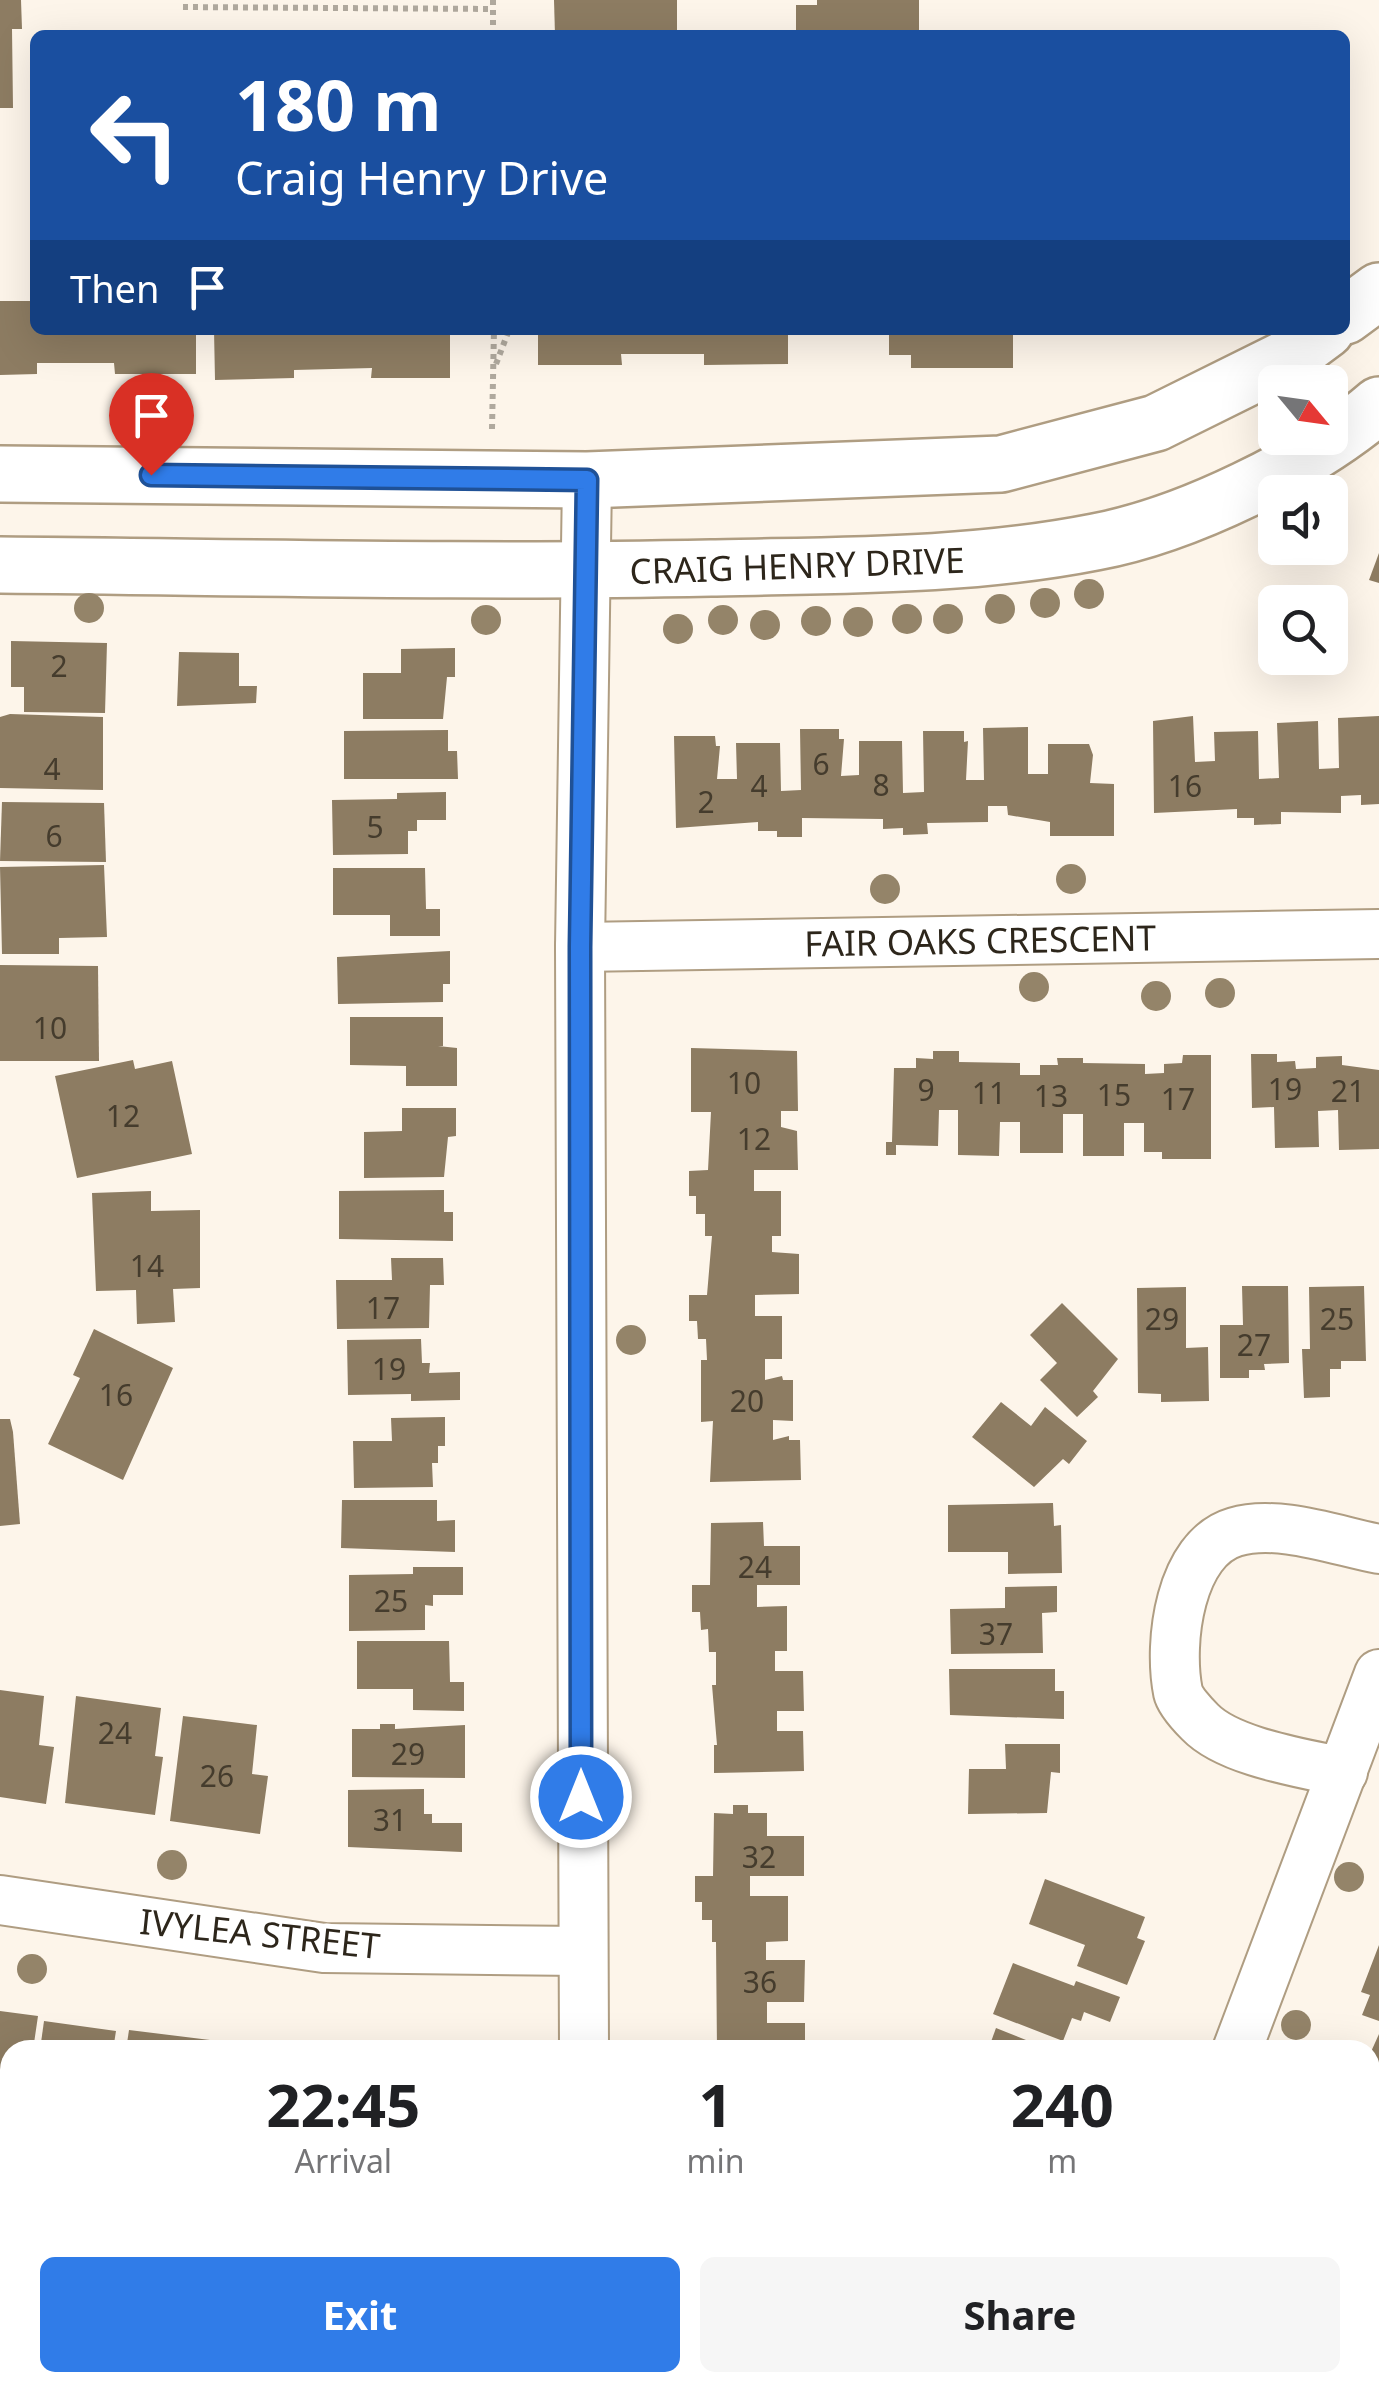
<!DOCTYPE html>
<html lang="en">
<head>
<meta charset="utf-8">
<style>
	:root { --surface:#fff; --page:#f6f6f6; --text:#202124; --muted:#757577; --accent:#307ce8 }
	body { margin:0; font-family:"Noto Sans",sans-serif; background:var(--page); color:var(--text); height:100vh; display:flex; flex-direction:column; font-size:38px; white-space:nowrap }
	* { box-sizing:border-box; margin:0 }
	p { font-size:32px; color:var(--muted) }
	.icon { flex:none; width:55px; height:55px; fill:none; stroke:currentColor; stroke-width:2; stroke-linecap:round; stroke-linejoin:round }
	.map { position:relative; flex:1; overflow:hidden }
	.panel { position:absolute; left:0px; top:2040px; width:1380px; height:352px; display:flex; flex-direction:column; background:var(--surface); border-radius:30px 30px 0 0; box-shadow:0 10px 40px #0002 }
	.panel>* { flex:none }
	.hud { position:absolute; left:30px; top:30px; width:1320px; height:305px; border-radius:15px; box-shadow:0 10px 40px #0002; background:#1a4fa0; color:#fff; overflow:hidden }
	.needle { width:65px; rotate:119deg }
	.fabs { position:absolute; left:1258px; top:365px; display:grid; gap:20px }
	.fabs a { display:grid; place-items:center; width:90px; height:90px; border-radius:15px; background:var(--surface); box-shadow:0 10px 40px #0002; font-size:50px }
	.pin { position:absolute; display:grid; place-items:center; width:85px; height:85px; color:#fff; margin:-102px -42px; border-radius:50% 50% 50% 0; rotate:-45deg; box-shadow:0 0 10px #0007 }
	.pin .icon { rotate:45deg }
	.me { position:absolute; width:110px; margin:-55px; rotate:0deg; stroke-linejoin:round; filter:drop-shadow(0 0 8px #0008) }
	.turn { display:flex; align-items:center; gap:35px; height:210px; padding:0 40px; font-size:45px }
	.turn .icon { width:130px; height:130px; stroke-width:2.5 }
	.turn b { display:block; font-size:70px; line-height:85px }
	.then { display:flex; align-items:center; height:95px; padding:0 40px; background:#0003; gap:20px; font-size:38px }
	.eta { display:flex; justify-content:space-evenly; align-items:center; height:170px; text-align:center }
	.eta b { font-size:60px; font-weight:700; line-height:70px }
	.action { display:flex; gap:20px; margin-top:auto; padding:20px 40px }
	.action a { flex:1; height:115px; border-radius:15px; background:var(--accent); color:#fff; font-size:40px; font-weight:700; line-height:115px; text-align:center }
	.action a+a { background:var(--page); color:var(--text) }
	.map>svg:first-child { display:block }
	.building { fill:#8d7c62 }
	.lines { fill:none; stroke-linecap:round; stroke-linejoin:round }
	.street-casing { stroke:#af9d82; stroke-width:52 }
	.secondary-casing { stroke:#af9d82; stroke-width:60 }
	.path { stroke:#b0a99e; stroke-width:6; stroke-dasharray:5 5; stroke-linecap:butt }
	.street { stroke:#fff; stroke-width:48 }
	.secondary { stroke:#fff; stroke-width:55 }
	.tree { fill:#948469 }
	.route-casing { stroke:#1f5197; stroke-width:25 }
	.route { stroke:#307ce8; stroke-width:18 }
	.labels { text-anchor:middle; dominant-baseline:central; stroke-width:10; stroke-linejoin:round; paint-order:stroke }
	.number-label { font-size:30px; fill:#453c2d }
	.street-label { font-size:35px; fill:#2d261b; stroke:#fff }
</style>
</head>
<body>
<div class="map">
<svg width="1379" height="2391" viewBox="0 0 1379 2391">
	<rect width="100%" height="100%" fill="#fdf5ea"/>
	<g class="building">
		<path d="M0,0H21L22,29H12L13,108H0Z"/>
		<path d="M554,0H677V35H555Z"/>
		<path d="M817,0H919V35H796V5H817Z"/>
		<path d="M0,301H35V330H196V374H115L114,363H37V374L0,375Z"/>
		<path d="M214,330H450V378H371L372,368L294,370V378L215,380Z"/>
		<path d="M538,330H788V364L704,365V354H621L622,365H538Z"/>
		<path d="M889,330H1013V368H911V355H889Z"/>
		<path d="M1379,553V583L1369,580Z"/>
		<path d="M11,641L107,643L105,713L24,712V687H11Z"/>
		<path d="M455,648V677H447L443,719H363V673H401V649Z"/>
		<path d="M179,652L239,653V686H257L256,703L177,706Z"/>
		<path d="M10,714L103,717V790L0,788V717Z"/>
		<path d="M1193,716L1195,762L1215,761L1214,732L1258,731L1259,779L1279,778L1277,723L1318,721L1319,769L1339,768L1338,718L1379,716V804L1361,805V795L1341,796V813L1281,812V824L1254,825V818H1237V809L1154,813L1153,721Z"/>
		<path d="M1028,727V774H1048V744H1089L1093,755L1090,783L1114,784V836H1050V822L1008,815L1007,806H988V822L927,823L928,834L903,835V828L883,829V819L802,818V837H777V831H758V822L676,828L674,736H715L716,746H720L717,779H737L736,743H780L781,791L801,790L800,729H839V739H844L841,776L859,775V741H902L903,793L924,792L923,731H964V742L968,741L966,780H984L983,728Z"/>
		<path d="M448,730V751H457L458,779H344V731Z"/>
		<path d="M446,792V820H417V831H408V854L333,855L332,800L397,799V793Z"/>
		<path d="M2,802L104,803L106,862L0,861Z"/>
		<path d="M104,865L107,937L59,938V954H2L0,867Z"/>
		<path d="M333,868H425L426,909H440V936H390V915H333Z"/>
		<path d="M450,951V984H443V1002L338,1004L337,957Z"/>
		<path d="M0,965L98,966L99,1061H0Z"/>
		<path d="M350,1017H443V1046H438L457,1048V1086H406V1066L350,1065Z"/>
		<path d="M691,1048L797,1051L798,1111H781V1127L797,1131L798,1170H754V1191H781V1236H772V1252L799,1254V1294L755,1295V1316H782V1359H765V1380L782,1376L783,1380H793V1421L773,1420V1440L789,1436V1440H800L801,1480L710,1482L713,1421L701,1422V1360H707L706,1339H698L697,1321H689V1295H707L712,1236H705V1214H696V1196H689V1171L708,1170L711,1112H691Z"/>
		<path d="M933,1051H959V1062L1020,1063V1075H1040V1065H1058L1057,1058H1083V1063L1145,1064V1074L1164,1073V1064L1182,1063L1183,1055H1211V1159H1162V1152H1144V1123H1124V1156H1083V1114H1063V1153H1020V1122H1000L999,1156L958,1155V1110H939L938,1146L896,1145V1155H886V1142H892L894,1068H916V1058L933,1059Z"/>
		<path d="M1251,1054H1277V1062L1295,1061L1296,1069L1316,1068V1057L1342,1056V1065L1379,1070V1149L1339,1150L1338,1110L1318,1111L1319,1147L1275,1148L1274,1107L1252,1108Z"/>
		<path d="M133,1060L135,1069L172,1061L192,1154L77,1178L55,1076Z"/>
		<path d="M402,1108H456V1136L448,1137L444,1177L364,1178V1132L402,1131Z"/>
		<path d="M444,1190V1212H453V1241L339,1239V1191Z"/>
		<path d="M151,1191V1211L200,1210V1288L173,1289L175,1322L137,1324L136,1290L96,1291L92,1193Z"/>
		<path d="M391,1258H443L444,1285H430L429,1328L337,1329L336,1280H392Z"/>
		<path d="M1242,1286H1288L1289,1363L1264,1364L1265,1370H1249V1378H1220V1325H1243Z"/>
		<path d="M1364,1286L1366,1361H1341V1369H1330V1397L1304,1398L1302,1349H1310L1309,1287Z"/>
		<path d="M1186,1287V1348L1208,1347L1209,1401L1161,1402V1394L1138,1393L1137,1288Z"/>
		<path d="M1062,1303L1118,1359L1093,1391L1098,1397L1077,1417L1040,1380L1057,1363L1030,1335Z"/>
		<path d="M94,1329L173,1368L123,1480L48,1444L80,1378L73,1375Z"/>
		<path d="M421,1339L422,1363H430L429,1373L460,1372V1400L411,1401V1394L348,1395L347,1340Z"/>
		<path d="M1001,1402L1031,1426L1045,1407L1087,1441L1069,1464L1063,1459L1034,1487L972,1437Z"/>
		<path d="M445,1417V1446H438V1463H432L433,1487L354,1488L353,1441H392L391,1418Z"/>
		<path d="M0,1419H10L13,1432L20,1524L0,1526Z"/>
		<path d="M342,1500H437V1521L455,1520V1552L341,1548Z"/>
		<path d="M1053,1503L1054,1526L1061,1525L1062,1573L1008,1574V1552H948V1505Z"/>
		<path d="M763,1522L764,1546H800V1585H757V1607L787,1606V1651H775V1671H803L804,1711H777V1731H803L804,1771L714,1773V1745H717L712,1685H716V1652H709L708,1629L701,1630L700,1612H692V1585H710L711,1523Z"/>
		<path d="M413,1567H463V1595H433V1606L425,1605V1630L349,1631V1575L413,1574Z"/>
		<path d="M1057,1586V1612L1042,1613L1043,1653L951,1654L950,1609L1005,1608V1587Z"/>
		<path d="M357,1641H449L450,1682H464V1711L413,1710V1689H357Z"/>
		<path d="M949,1669H1055V1691H1064V1719L950,1715Z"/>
		<path d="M0,1690L44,1696L39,1745L54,1747L46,1804L0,1797Z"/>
		<path d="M76,1696L161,1708L155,1756L163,1757L155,1815L65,1803Z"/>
		<path d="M183,1716L257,1725L252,1774L268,1776L260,1834L170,1821Z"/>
		<path d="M380,1724H395V1729L465,1725V1778L352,1777V1729H380Z"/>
		<path d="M1005,1744H1060V1773L1051,1772L1047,1813L968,1814L969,1769H1006Z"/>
		<path d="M424,1789V1814H432V1823H462V1852L348,1847V1790Z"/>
		<path d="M733,1805H748V1813H767V1836H804V1876H750V1896H788V1941L766,1942V1960H805L804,2002H767V2023H805V2050H717L716,1942H712V1920H702V1902H695V1876H713L714,1813L733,1814Z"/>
		<path d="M1045,1879L1145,1917L1137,1938L1145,1941L1127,1985L1077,1966L1085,1945L1029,1924Z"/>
		<path d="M1379,1945V2021L1362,2015L1370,1995L1361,1992Z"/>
		<path d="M1013,1963L1074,1986L1076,1981L1120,1997L1110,2022L1084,2012L1081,2021L1072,2018L1063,2041L993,2014Z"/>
		<path d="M0,2011L38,2016L33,2050H10V2126L0,2124Z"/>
		<path d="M44,2021L116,2031L113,2050H40Z"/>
		<path d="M996,2028L1051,2050H988Z"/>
		<path d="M129,2030L210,2040L209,2050H126Z"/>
		<path d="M1379,2034V2093L1370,2089V2054Z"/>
		<path d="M1374,2122L1379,2124V2190L1370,2187Z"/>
		<path d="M0,2278H10V2382H18V2391H0Z"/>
		<rect x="22" y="2382" width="89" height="9"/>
		<rect x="119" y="2382" width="86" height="9"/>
		<path d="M209,2382H279V2391H210Z"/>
		<rect x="377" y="2382" width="79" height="9"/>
		<rect x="712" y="2382" width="48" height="9"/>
		<path d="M1257,2382H1326L1323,2391H1269L1256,2386L1252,2391L1230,2383Z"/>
	</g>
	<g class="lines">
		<g class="street-casing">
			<g id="street">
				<path d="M580,947L1379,934"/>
				<path d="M1343,1772C1303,1763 1229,1752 1200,1722C1193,1715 1180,1701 1178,1692C1168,1642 1180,1548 1235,1532C1278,1519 1337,1541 1379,1549"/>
				<path d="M0,1900L324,1948L581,1951"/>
				<path d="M584,2050L580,947L587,480"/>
				<path d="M1237,2050L1379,1674"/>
				<path d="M594,2382V2391"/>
				<path d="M1107,2391L1110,2382"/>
			</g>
		</g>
		<g class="secondary-casing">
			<g id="secondary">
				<path d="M1345,316L1379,291"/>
				<path d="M0,474L587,480L1001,464L1156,423L1291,356L1326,330"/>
				<path d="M0,565C237,567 474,573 711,568C840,565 968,567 1095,542C1186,525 1310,465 1379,405"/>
			</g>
		</g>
		<g class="path">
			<path d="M493,0V35"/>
			<path d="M183,7L493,9"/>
			<path d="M496,364L509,330"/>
			<path d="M492,429L494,330"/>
		</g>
		<use href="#street" class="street"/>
		<use href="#secondary" class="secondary"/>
	</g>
	<g class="tree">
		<circle cx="1089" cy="594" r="15"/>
		<circle cx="1045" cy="603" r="15"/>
		<circle cx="89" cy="608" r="15"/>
		<circle cx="1000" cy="609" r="15"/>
		<circle cx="907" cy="619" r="15"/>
		<circle cx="948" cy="619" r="15"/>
		<circle cx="486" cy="620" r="15"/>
		<circle cx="723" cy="620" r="15"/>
		<circle cx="816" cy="621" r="15"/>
		<circle cx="858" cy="622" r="15"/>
		<circle cx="765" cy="625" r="15"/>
		<circle cx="678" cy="629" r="15"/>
		<circle cx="1071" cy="879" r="15"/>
		<circle cx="885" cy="889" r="15"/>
		<circle cx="1034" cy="987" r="15"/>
		<circle cx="1220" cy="993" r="15"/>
		<circle cx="1156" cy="996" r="15"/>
		<circle cx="631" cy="1340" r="15"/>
		<circle cx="172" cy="1865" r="15"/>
		<circle cx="1349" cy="1877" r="15"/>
		<circle cx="32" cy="1969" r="15"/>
		<circle cx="1296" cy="2025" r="15"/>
	</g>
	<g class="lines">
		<g class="route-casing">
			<path id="route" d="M151,475L587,480L580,947L581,1797"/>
		</g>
		<use href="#route" class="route"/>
	</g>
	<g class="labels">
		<g class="number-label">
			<text x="59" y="665">2</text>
			<text x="821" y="763">6</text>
			<text x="52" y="768">4</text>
			<text x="881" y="784">8</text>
			<text x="759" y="785">4</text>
			<text x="1185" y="785">16</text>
			<text x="706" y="801">2</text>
			<text x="375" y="826">5</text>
			<text x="54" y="835">6</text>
			<text x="50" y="1027">10</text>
			<text x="744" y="1082">10</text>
			<text x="1285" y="1088">19</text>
			<text x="926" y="1089">9</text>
			<text x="1348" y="1090">21</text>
			<text x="989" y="1092">11</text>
			<text x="1114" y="1094">15</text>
			<text x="1051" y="1095">13</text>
			<text x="1178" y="1098">17</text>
			<text x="123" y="1115">12</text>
			<text x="754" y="1138">12</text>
			<text x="147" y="1265">14</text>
			<text x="383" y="1307">17</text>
			<text x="1162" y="1318">29</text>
			<text x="1337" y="1318">25</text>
			<text x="1254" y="1344">27</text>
			<text x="389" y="1368">19</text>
			<text x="116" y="1394">16</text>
			<text x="747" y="1400">20</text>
			<text x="755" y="1566">24</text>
			<text x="391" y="1600">25</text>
			<text x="996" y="1633">37</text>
			<text x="115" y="1732">24</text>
			<text x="408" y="1753">29</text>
			<text x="217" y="1775">26</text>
			<text x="390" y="1819">31</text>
			<text x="759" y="1856">32</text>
			<text x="760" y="1981">36</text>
		</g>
		<g class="street-label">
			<text transform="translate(797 565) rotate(-2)">CRAIG HENRY DRIVE</text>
			<text transform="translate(980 940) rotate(-1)">FAIR OAKS CRESCENT</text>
			<text transform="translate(260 1933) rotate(6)">IVYLEA STREET</text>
		</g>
	</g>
</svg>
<div class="fabs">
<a><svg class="needle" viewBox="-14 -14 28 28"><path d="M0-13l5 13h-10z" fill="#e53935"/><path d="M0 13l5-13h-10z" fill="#757577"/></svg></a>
<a><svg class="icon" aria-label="sound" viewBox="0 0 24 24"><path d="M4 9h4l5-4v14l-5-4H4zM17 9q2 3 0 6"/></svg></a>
<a><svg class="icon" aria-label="search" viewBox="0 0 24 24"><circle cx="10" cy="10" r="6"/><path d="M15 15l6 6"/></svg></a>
</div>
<div class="pin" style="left:151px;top:475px;background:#d93025"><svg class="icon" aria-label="arrive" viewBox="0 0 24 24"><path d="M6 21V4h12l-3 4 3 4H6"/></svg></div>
<svg class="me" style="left:581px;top:1797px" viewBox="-20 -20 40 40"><circle r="17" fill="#307ce8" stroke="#fff" stroke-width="3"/><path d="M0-11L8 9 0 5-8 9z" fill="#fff"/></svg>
<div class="hud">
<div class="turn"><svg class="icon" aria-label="left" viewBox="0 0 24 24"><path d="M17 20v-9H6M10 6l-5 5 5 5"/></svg><div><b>180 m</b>Craig Henry Drive</div></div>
<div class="then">Then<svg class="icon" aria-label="arrive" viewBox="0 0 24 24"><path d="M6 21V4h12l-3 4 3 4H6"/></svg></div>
</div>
<section class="panel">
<div class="eta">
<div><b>22:45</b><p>Arrival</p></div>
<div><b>1</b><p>min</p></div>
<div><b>240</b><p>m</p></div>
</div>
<div class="action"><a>Exit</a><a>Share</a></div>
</section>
</div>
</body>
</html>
